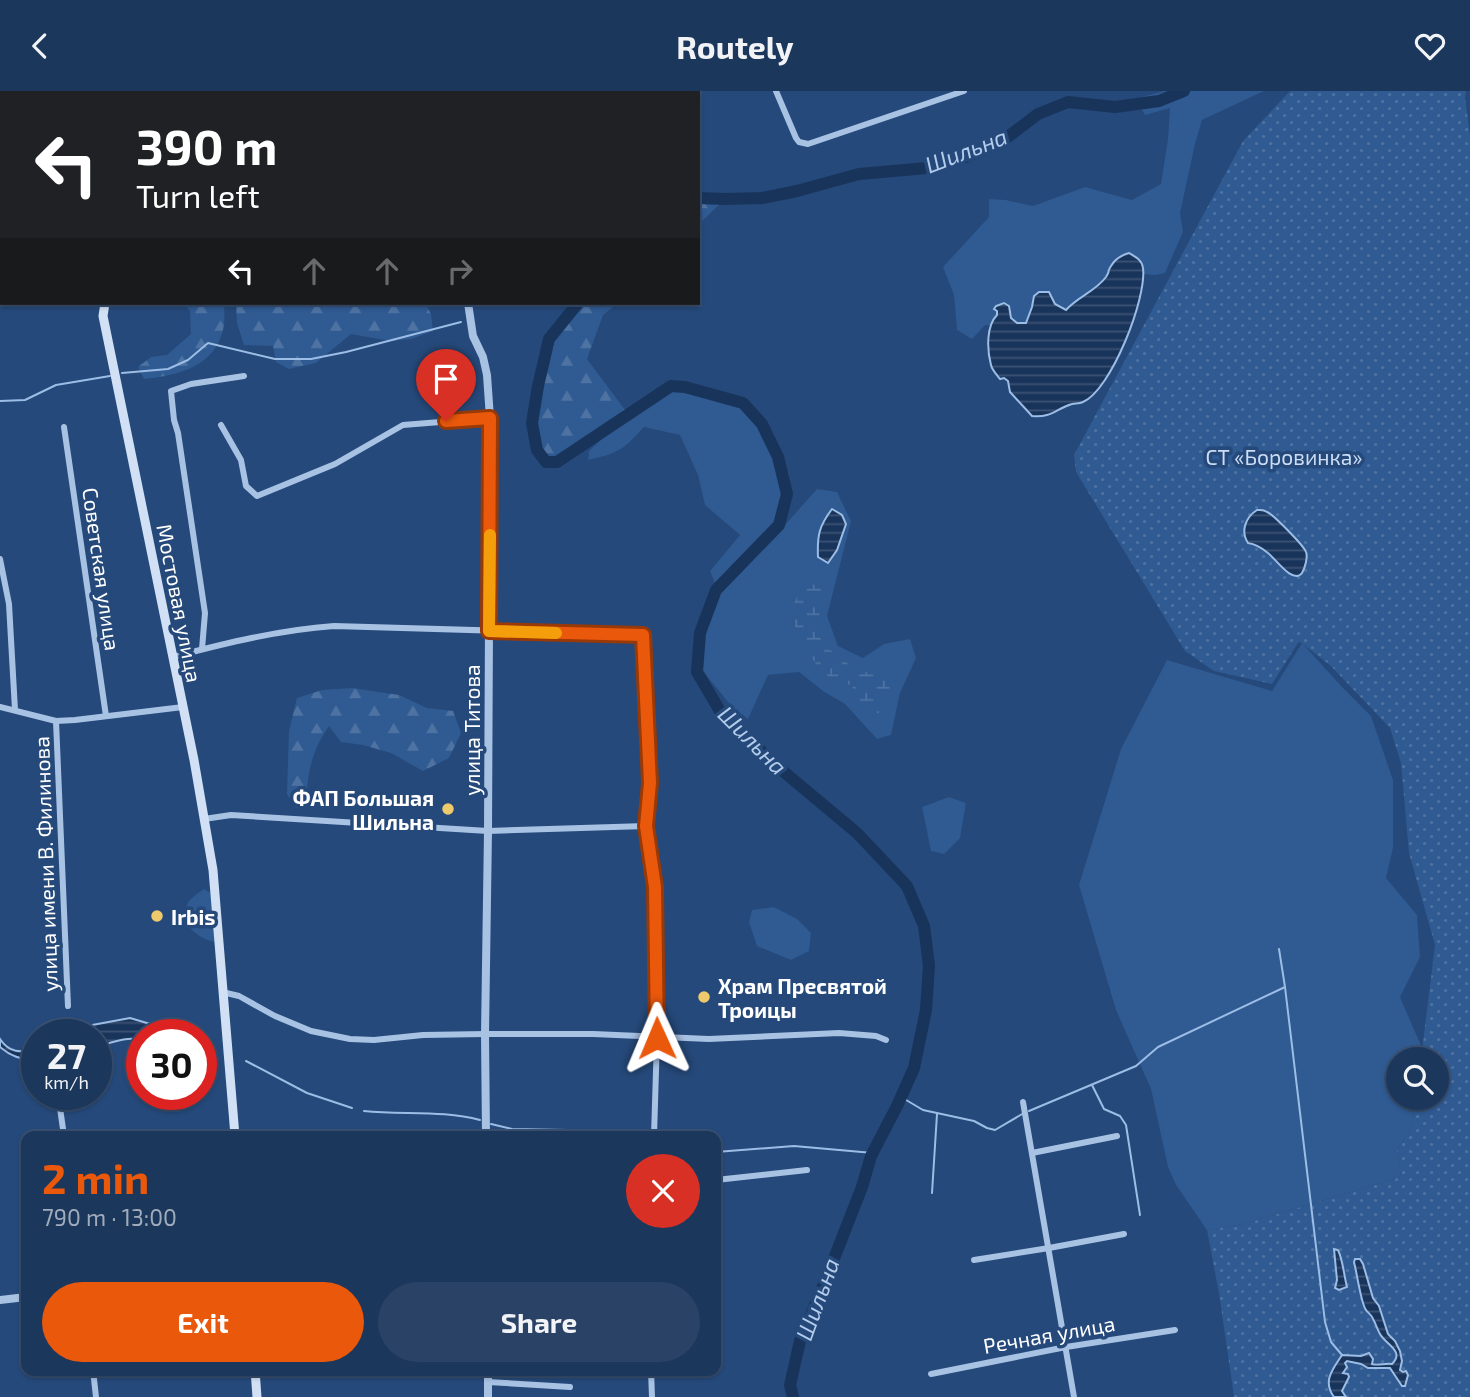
<!DOCTYPE html>
<html lang="en">
<head>
<meta charset="utf-8">
<style>
	:root { --surface:#1c375c; --page:#294265; --text:#f1f3f6; --muted:#a0acbb; --line:#3a5172; --accent:#ea580c }
	body { margin:0; font-family:"Exo 2",sans-serif; background:var(--page); color:var(--text); height:100vh; display:flex; flex-direction:column; font-size:26px; white-space:nowrap }
	* { box-sizing:border-box; margin:0 }
	p { font-size:23px; color:var(--muted) }
	.icon { flex:none; width:38px; height:38px; fill:none; stroke:currentColor; stroke-width:2; stroke-linecap:round; stroke-linejoin:round }
	.map { position:relative; flex:1; overflow:hidden }
	.drawer { position:absolute; left:21px; top:1040px; width:700px; height:245px; display:flex; flex-direction:column; background:var(--surface); border-radius:14px; box-shadow:0 2px 5px #0004,0 0 0 2px var(--line) }
	.drawer>* { flex:none }
	.top-card { position:absolute; left:0px; top:0px; width:700px; height:214px; box-shadow:0 2px 5px #0004,0 0 0 2px var(--line); background:#202124; color:#fff; overflow:hidden }
	.controls { position:absolute; left:1386px; top:956px; display:grid; gap:14px }
	.controls a { display:grid; place-items:center; width:63px; height:63px; border-radius:50%; background:var(--surface); box-shadow:0 2px 5px #0004,0 0 0 2px var(--line); font-size:35px }
	.speed { position:absolute; left:21px; top:928px; display:flex; gap:14px; font-size:35px; font-weight:700; text-align:center }
	.speed>* { display:grid; place-content:center; width:91px; height:91px; border-radius:50%; background:var(--surface); box-shadow:0 2px 5px #0004,0 0 0 2px var(--line); line-height:1 }
	.speed small { font-size:18px; font-weight:400 }
	.speed .limit { border:10px solid #d22; background:#fff; color:#111 }
	.pin { position:absolute; display:grid; place-items:center; width:60px; height:60px; color:#fff; margin:-72px -30px; border-radius:50% 50% 50% 0; rotate:-45deg; box-shadow:0 0 7px #0007 }
	.pin .icon { rotate:45deg }
	.me { position:absolute; width:77px; margin:-38px; rotate:359deg; stroke-linejoin:round; filter:drop-shadow(0 0 5px #0008) }
	.turn { display:flex; align-items:center; gap:24px; height:147px; padding:0 21px; font-size:32px }
	.turn .icon { width:91px; height:91px; stroke-width:2.5 }
	.turn b { display:block; font-size:49px; line-height:60px }
	.lanes { display:flex; align-items:center; height:66px; padding:0 21px; background:#0003; justify-content:center; gap:35px; direction:ltr }
	.lanes .off { opacity:.35 }
	.round { display:grid; place-items:center; flex:none; width:74px; height:74px; border-radius:37px; background:var(--page) }
	.headline { display:flex; align-items:center; justify-content:space-between; height:119px; padding:0 21px }
	h1 { font-size:42px; font-weight:700; line-height:52px; color:var(--accent) }
	.button { display:flex; gap:14px; margin-top:auto; padding:14px 21px }
	.button a { flex:1; height:80px; border-radius:42px; background:var(--accent); color:#fff; font-size:28px; font-weight:700; line-height:80px; text-align:center }
	.button a+a { background:var(--page); color:var(--text) }
	header { display:flex; justify-content:space-between; align-items:center; height:91px; padding:0 21px; background:var(--surface); font-size:32px; font-weight:700 }
	.map>svg:first-child { display:block }
	.grass { fill:#2f5a92 }
	.forest { fill:url(#forest-firs) }
	.wetland { fill:url(#wetland-marsh) }
	.garden { fill:url(#garden-dots) }
	.water { fill:url(#water-rules); stroke:#9cbde5; stroke-width:2 }
	.lines { fill:none; stroke-linecap:round; stroke-linejoin:round }
	.stream { stroke:#9cbde5; stroke-width:2 }
	.river { stroke:#19345b; stroke-width:12 }
	.minor { stroke:#a8c2e4; stroke-width:6 }
	.tertiary { stroke:#a8c2e4; stroke-width:8 }
	.secondary { stroke:#d1e0f4; stroke-width:9 }
	.route-casing { stroke:#983908; stroke-width:18 }
	.route { stroke:#ea580c; stroke-width:12 }
	.slow { stroke:#f59e0b; stroke-width:12 }
	.poi-dot { fill:#eeca6c; stroke:#25497a; stroke-width:2.5 }
	.labels { text-anchor:middle; dominant-baseline:central; stroke-width:7; stroke-linejoin:round; paint-order:stroke }
	.park-label { font-size:21px; fill:#cbddf4; stroke:#25497a }
	.street-label { font-size:21px; fill:#fff; stroke:#25497a }
	.poi-label { font-size:21px; font-weight:bold; fill:#fff; stroke:#25497a; text-anchor:start }
	.water-label { font-size:23px; font-style:italic; fill:#b3ccec; stroke:#25497a }
</style>
</head>
<body>
<header><svg class="icon" aria-label="back" viewBox="0 0 24 24"><path d="M15 5l-7 7 7 7"/></svg>Routely<svg class="icon" aria-label="heart" viewBox="0 0 24 24"><path d="M12 20l-8-8c-3-5 5-10 8-4 3-6 11-1 8 4z"/></svg></header>
<div class="map">
<svg width="1470" height="1306" viewBox="0 0 1470 1306">
	<defs>
		<pattern id="forest-firs" width="22" height="20" patternUnits="userSpaceOnUse" patternTransform="scale(1.75)"><rect width="22" height="20" fill="#2f5a92"/><path d="M5 1l3.5 6h-7zM16 11l3.5 6h-7z" fill="#4e73a2"/></pattern>
		<pattern id="wetland-marsh" width="20" height="14" patternUnits="userSpaceOnUse" patternTransform="scale(1.75)"><rect width="20" height="14" fill="#2f5a92"/><path d="M1 5h8M5 5V1M11 12h8M15 12V8" fill="none" stroke="#4e73a2"/></pattern>
		<pattern id="garden-dots" width="8" height="8" patternUnits="userSpaceOnUse" patternTransform="scale(1.75)"><rect width="8" height="8" fill="#2f5a92"/><path d="M2 2h.1M6 6h.1" fill="none" stroke="#4e73a2" stroke-width="1.8" stroke-linecap="round"/></pattern>
		<pattern id="water-rules" width="6" height="5" patternUnits="userSpaceOnUse" patternTransform="scale(1.75)"><rect width="6" height="5" fill="#19345b"/><path d="M0 2.5h6" fill="none" stroke="#3c5274"/></pattern>
	</defs>
	<rect width="100%" height="100%" fill="#25497a"/>
	<g class="grass">
		<path d="M1164,0H1264L1202,29L1195,53L1180,122L1183,141L1165,182L1156,184L1122,182L1078,219L1022,237L985,234L972,248L957,239L954,204L943,176L989,126V108L1006,109L1033,115L1085,96L1132,109L1161,93L1168,48L1170,17L1145,24L1135,8Z"/>
		<path d="M685,296L735,305L771,338L789,384L788,413L775,445L817,398L837,401L851,430L827,525L838,555L863,567L884,553L910,548L916,567L900,602L891,644L877,648L845,613L823,600L799,581L768,584L748,628L733,617L698,574L703,535L720,504L710,480L740,444L705,414L698,384L680,344L644,336C623,359 619,362 588,369L589,360L628,323L630,315Z"/>
		<path d="M1302,552L1343,597L1371,625L1393,689V757L1386,787L1417,824L1420,866L1400,906L1422,957L1421,968H1398V1006H1416L1412,1038L1397,1058L1401,1086L1244,1133L1207,1139L1176,1094L1168,1076L1151,998L1116,919L1079,794L1121,658L1167,569L1272,600Z"/>
		<path d="M949,706L966,712L960,747L944,763L931,760L922,716Z"/>
		<path d="M204,798L211,802L215,851C203,849 192,841 185,831C185,811 187,810 204,798Z"/>
		<path d="M774,816L797,828L811,842L809,860L791,869L757,855L749,831L752,819Z"/>
	</g>
	<g class="forest">
		<path d="M475,0H615L610,2H475Z"/>
		<path d="M698,107L725,108L698,134Z"/>
		<path d="M183,212H224C224,219 225,227 224,234C217,276 179,284 144,288L138,276L151,266L167,264L191,243L190,220Z"/>
		<path d="M236,212H427L426,214L431,223L433,240L411,248L390,250L351,243L316,272L289,278L276,271L273,255L244,254L237,232Z"/>
		<path d="M578,212H618L603,224L587,268L628,323L570,364L557,371H546L537,359L532,332L538,295L549,248Z"/>
		<path d="M352,597L399,604L427,617L453,620L461,642L449,667L423,680L391,662L363,654L341,651L329,635C310,663 308,681 306,713L296,717L287,703L289,640L297,607L322,599Z"/>
	</g>
	<path class="wetland" d="M804,491L823,496L818,532L829,558L855,578L876,584L894,582L889,598L877,626L867,620L851,594L833,590L819,577L797,546L792,517Z"/>
	<path class="garden" d="M1290,0H1466L1465,6L1470,45V1306H1234L1219,1202L1207,1139L1244,1133L1401,1086L1397,1058L1412,1038L1416,1006H1437V968H1421L1435,854L1409,762L1401,672L1390,637L1331,575L1300,551L1298,552L1272,593L1214,580L1185,560L1076,381L1074,364L1243,50Z"/>
	<g class="water">
		<path d="M1129,162C1136,166 1142,169 1143,177C1147,207 1111,299 1083,311C1079,313 1075,312 1072,313C1055,318 1052,327 1032,325L1010,301L1008,290L1004,287L1000,288C997,284 992,279 991,274C987,259 986,235 997,224V220L994,218L996,215L1004,212L1009,215L1011,227L1017,232H1026L1032,216L1034,205L1039,201H1049L1055,213L1066,219C1077,206 1096,200 1106,186C1111,178 1106,183 1111,175C1115,168 1122,164 1129,162Z"/>
		<path d="M832,418L842,424L846,433L837,459L828,472L818,466C817,445 819,435 832,418Z"/>
		<path d="M1257,419C1261,419 1263,418 1267,421C1273,423 1304,455 1306,461C1308,466 1305,477 1302,482C1293,494 1275,467 1268,462C1262,457 1255,453 1248,452C1240,440 1246,426 1257,419Z"/>
		<path d="M130,927L157,935L200,943H142V949C126,945 111,952 96,956V943H76L87,935Z"/>
		<path d="M0,948C10,963 21,961 37,959V971C23,968 11,966 0,956Z"/>
		<path d="M1334,1158L1338,1159C1343,1169 1344,1185 1347,1196L1339,1199L1335,1197L1337,1189Z"/>
		<path d="M1355,1168H1360L1363,1173L1373,1207L1379,1215L1388,1243L1395,1250L1400,1260L1402,1270L1400,1279L1403,1281L1406,1280L1408,1284L1405,1295H1402L1390,1277H1368L1361,1273L1347,1270L1345,1272L1347,1276L1343,1282L1348,1283L1349,1286L1342,1300L1346,1306H1334C1322,1290 1333,1278 1342,1264L1361,1265L1369,1262L1373,1268L1372,1273C1378,1275 1385,1272 1392,1273C1405,1260 1386,1254 1380,1243C1377,1238 1376,1233 1373,1228C1372,1224 1368,1222 1366,1219C1361,1213 1357,1182 1354,1171Z"/>
	</g>
	<g class="lines">
		<g class="stream">
			<path d="M122,282L168,278L188,269L208,252L275,268H311L346,261L461,231"/>
			<path d="M0,310L25,309L56,294L110,285"/>
			<path d="M1279,858L1285,896L1325,1231L1331,1251L1342,1264"/>
			<path d="M246,970L307,1002L352,1017"/>
			<path d="M1092,994L1104,1018L1120,1025L1126,1034L1140,1124"/>
			<path d="M901,1006L923,1019L974,1030L987,1037L995,1039L1024,1022"/>
			<path d="M364,1020C403,1024 443,1019 480,1029"/>
			<path d="M1029,1020L1136,975L1158,956L1285,896"/>
			<path d="M491,1033L512,1038L567,1039L623,1045"/>
			<path d="M716,1061L794,1055L873,1062"/>
			<path d="M932,1102L937,1023"/>
		</g>
		<g class="river">
			<path d="M698,107L725,108L762,107L797,100L859,83L927,77L966,66L1005,48L1038,23L1068,11L1115,16L1159,10L1184,0"/>
			<path d="M578,212L549,248L538,295L532,332L537,359L546,371H557L671,295L685,296L743,312L762,333L778,366L787,403L779,434L716,499L700,542L697,581L720,620L772,671L857,742L907,795L924,835L929,875L926,919L914,977L897,1015L871,1065L862,1096L824,1193L800,1250L790,1294L793,1306"/>
		</g>
		<g class="minor">
			<path d="M413,0V2"/>
			<path d="M464,0L465,2"/>
			<path d="M776,0L796,47L799,51L808,53L964,0"/>
			<path d="M654,2L660,0"/>
			<path d="M0,40L2,41"/>
			<path d="M221,334L241,369L246,395L257,405L335,373L403,334L490,327"/>
			<path d="M64,336L106,625"/>
			<path d="M0,468L9,513L15,619"/>
			<path d="M202,558L205,522L178,342L174,329L171,300L191,293L244,285"/>
			<path d="M173,566C226,552 279,539 334,535L643,544L650,692L646,735L655,796L657,947L654,1045"/>
			<path d="M0,616L56,630L75,629L183,616"/>
			<path d="M56,630L68,915"/>
			<path d="M204,728L231,724L488,740L646,735"/>
			<path d="M222,901L239,905L275,925L311,940L350,948L374,949L423,944L485,943H593L709,948L839,942L876,945L886,949"/>
			<path d="M58,1003L64,1045"/>
			<path d="M1023,1011L1074,1306"/>
			<path d="M1032,1062L1117,1045"/>
			<path d="M716,1089L807,1079"/>
			<path d="M974,1169L1049,1157L1124,1143"/>
			<path d="M93,1279L96,1306"/>
			<path d="M651,1279L652,1306"/>
			<path d="M931,1283L1066,1256L1175,1239"/>
			<path d="M488,1291L570,1296"/>
		</g>
		<g class="tertiary">
			<path d="M468,212L473,245L483,266L487,284L490,327L488,740L485,943L486,1045"/>
			<path d="M0,1209L26,1206"/>
			<path d="M488,1279V1306"/>
		</g>
		<g class="secondary">
			<path d="M258,0L262,2"/>
			<path d="M105,212L103,225L194,669L213,779L235,1045"/>
			<path d="M255,1279L257,1306"/>
		</g>
	</g>
	<g class="lines">
		<g class="route-casing">
			<path id="route" d="M446,330L490,327L489,540L643,544L650,692L646,735L655,796L657,947"/>
		</g>
		<use href="#route" class="route"/>
		<path class="slow" d="M490,444L489,540L556,542"/>
	</g>
	<g class="poi-dot">
		<circle cx="448" cy="718" r="7"/>
		<circle cx="157" cy="825" r="7"/>
		<circle cx="704" cy="906" r="7"/>
	</g>
	<g class="labels">
		<g class="park-label">
			<text x="1284" y="365">СТ «Боровинка»</text>
		</g>
		<g class="street-label">
			<text transform="translate(102 478) rotate(82)">Советская улица</text>
			<text transform="translate(180 512) rotate(79)">Мостовая улица</text>
			<text transform="translate(471 639) rotate(-90)">улица Титова</text>
			<text transform="translate(45 773) rotate(-92)">улица имени В. Филинова</text>
			<text transform="translate(1049 1243) rotate(-10)">Речная улица</text>
		</g>
		<g class="poi-label">
			<text x="434" y="706" text-anchor="end">ФАП Большая<tspan x="434" dy="24">Шильна</tspan></text>
			<text x="171" y="825">Irbis</text>
			<text x="718" y="894">Храм Пресвятой<tspan x="718" dy="24">Троицы</tspan></text>
		</g>
		<g class="water-label">
			<text transform="translate(966 59) rotate(-21)">Шильна</text>
			<text transform="translate(753 649) rotate(45)">Шильна</text>
			<text transform="translate(817 1208) rotate(-70)">Шильна</text>
		</g>
	</g>
</svg>
<div class="controls">
<a><svg class="icon" aria-label="search" viewBox="0 0 24 24"><circle cx="10" cy="10" r="6"/><path d="M15 15l6 6"/></svg></a>
</div>
<div class="speed"><div>27<small>km/h</small></div><div class="limit">30</div></div>
<div class="pin" style="left:446px;top:330px;background:#d93025"><svg class="icon" aria-label="arrive" viewBox="0 0 24 24"><path d="M6 21V4h12l-3 4 3 4H6"/></svg></div>
<svg class="me" style="left:657px;top:947px" viewBox="-20 -20 40 40"><path d="M0-17L14 15 0 8-14 15z" fill="#ea580c" stroke="#fff" stroke-width="4"/></svg>
<div class="top-card">
<div class="turn"><svg class="icon" aria-label="left" viewBox="0 0 24 24"><path d="M17 20v-9H6M10 6l-5 5 5 5"/></svg><div><b>390 m</b>Turn left</div></div>
<div class="lanes"><svg class="icon" aria-label="left" viewBox="0 0 24 24"><path d="M17 20v-9H6M10 6l-5 5 5 5"/></svg><svg class="icon off" aria-label="ahead" viewBox="0 0 24 24"><path d="M12 20V5M6 11l6-6 6 6"/></svg><svg class="icon off" aria-label="ahead" viewBox="0 0 24 24"><path d="M12 20V5M6 11l6-6 6 6"/></svg><svg class="icon off" aria-label="right" viewBox="0 0 24 24"><path d="M7 20v-9h11M14 6l5 5-5 5"/></svg></div>
</div>
<section class="drawer">
<div class="headline"><div><h1>2 min</h1><p>790 m · 13:00</p></div><a class="round" style="background:#d93025;color:#fff"><svg class="icon" aria-label="close" viewBox="0 0 24 24"><path d="M6 6l12 12M18 6L6 18"/></svg></a></div>
<div class="button"><a>Exit</a><a>Share</a></div>
</section>
</div>
</body>
</html>
